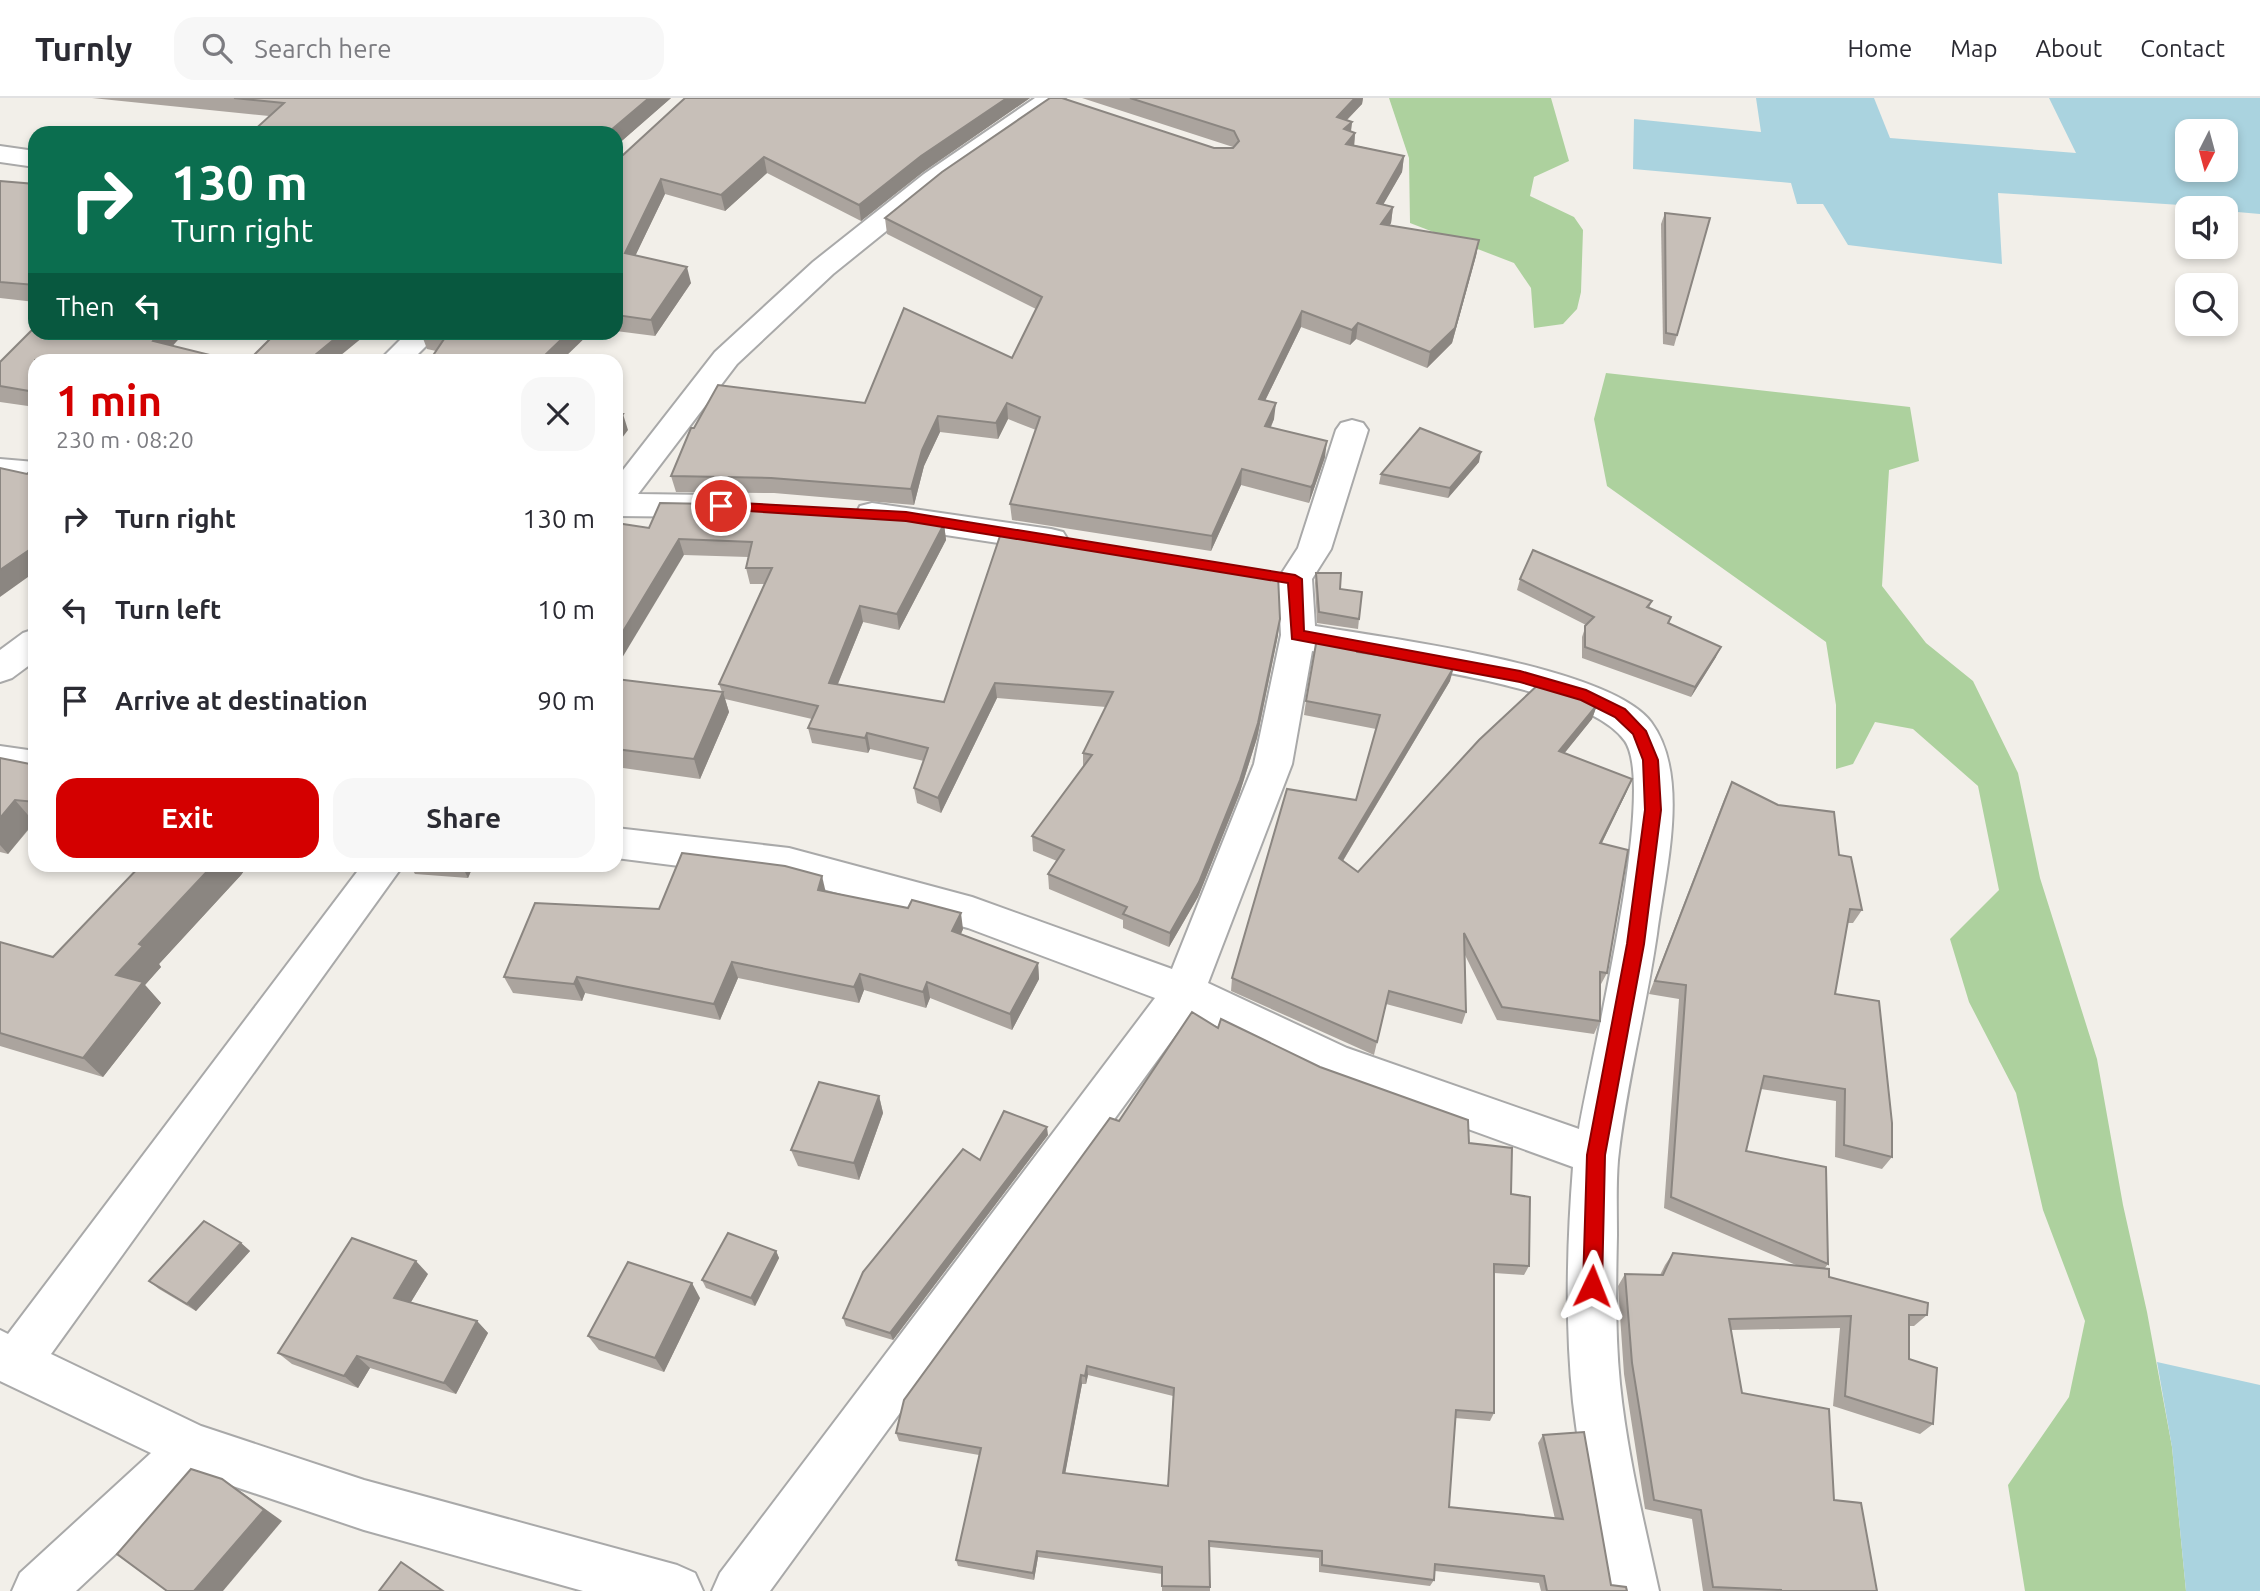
<!DOCTYPE html>
<html lang="en">
<head>
<meta charset="utf-8">
<style>
	:root { --surface:#fff; --page:#f7f7f7; --text:#2b2b33; --muted:#7c7c81; --line:#e1e1e2; --accent:#d40000 }
	body { margin:0; font-family:Ubuntu,sans-serif; background:var(--page); color:var(--text); height:100vh; display:flex; flex-direction:column; font-size:26px; white-space:nowrap }
	* { box-sizing:border-box; margin:0 }
	p { font-size:23px; color:var(--muted) }
	.icon { flex:none; width:38px; height:38px; fill:none; stroke:currentColor; stroke-width:2; stroke-linecap:round; stroke-linejoin:round }
	.map { position:relative; flex:1; overflow:hidden }
	.side { position:absolute; left:28px; top:256px; width:595px; height:518px; display:flex; flex-direction:column; background:var(--surface); border-radius:21px; box-shadow:0 4px 10px #0003 }
	.side>* { flex:none }
	.top-card { position:absolute; left:28px; top:28px; width:595px; height:214px; border-radius:21px; box-shadow:0 4px 10px #0003; background:#0b6e4f; color:#fff; overflow:hidden }
	.needle { width:46px; rotate:186deg }
	.buttons { position:absolute; left:2175px; top:21px; display:grid; gap:14px }
	.buttons a { display:grid; place-items:center; width:63px; height:63px; border-radius:14px; background:var(--surface); box-shadow:0 4px 10px #0003; font-size:35px }
	.pin { position:absolute; display:grid; place-items:center; width:60px; height:60px; color:#fff; margin:-30px; border:4px solid #fff; border-radius:50%; box-shadow:0 2px 7px #0007 }
	.me { position:absolute; width:77px; margin:-38px; rotate:2deg; stroke-linejoin:round; filter:drop-shadow(0 0 5px #0008) }
	.turn { display:flex; align-items:center; gap:24px; height:147px; padding:0 28px; font-size:32px }
	.turn .icon { width:91px; height:91px; stroke-width:2.5 }
	.turn b { display:block; font-size:49px; line-height:60px }
	.then { display:flex; align-items:center; height:66px; padding:0 28px; background:#0003; gap:14px; font-size:26px }
	.round { display:grid; place-items:center; flex:none; width:74px; height:74px; border-radius:21px; background:var(--page) }
	.headline { display:flex; align-items:center; justify-content:space-between; height:119px; padding:0 28px }
	h1 { font-size:42px; font-weight:700; line-height:52px; color:var(--accent) }
	.action { display:flex; gap:14px; margin-top:auto; padding:14px 28px }
	.action a { flex:1; height:80px; border-radius:21px; background:var(--accent); color:#fff; font-size:28px; font-weight:700; line-height:80px; text-align:center }
	.action a+a { background:var(--page); color:var(--text) }
	ul { padding:0; list-style:none }
	li { display:flex; align-items:center; gap:21px; height:91px; padding:0 28px }
	li div { flex:1 }
	li b { display:block; font-size:26px }
	li em { font-style:normal }
	header { display:flex; align-items:center; gap:42px; box-sizing:border-box; height:98px; padding:0 35px; background:var(--surface); border-bottom:2px solid var(--line) }
	header strong { font-size:33px }
	nav { display:flex; gap:38px; margin-inline-start:auto; font-size:24px }
	.search { width:490px; height:63px; background:var(--page); display:flex; align-items:center; gap:18px; box-sizing:border-box; padding:0 24px; border-radius:21px; color:var(--muted); font-size:26px }
	.map>svg:first-child { display:block }
	.forest { fill:#add19e }
	.water { fill:#aad3df; fill-rule:evenodd }
	.lines { fill:none; stroke-linecap:round; stroke-linejoin:round }
	.minor-casing { stroke:#a9a9a9; stroke-width:4 }
	.minor { fill:#fff; fill-rule:evenodd }
	.wall { fill:#aba49e; fill-rule:evenodd }
	.shaded-wall { fill:#8b8681 }
	.building { fill:#c7bfb8; stroke:#8b8681; stroke-width:2; fill-rule:evenodd }
	.route { fill:#d40000; stroke:#8a0000; stroke-width:2 }
</style>
</head>
<body>
<header>
<strong>Turnly</strong>
<div class="search"><svg class="icon" aria-label="search" viewBox="0 0 24 24"><circle cx="10" cy="10" r="6"/><path d="M15 15l6 6"/></svg>Search here</div>
<nav><a>Home</a><a>Map</a><a>About</a><a>Contact</a></nav>
</header>
<div class="map">
<svg width="2260" height="1493" viewBox="0 0 2260 1493">
	<rect width="100%" height="100%" fill="#f2efe9"/>
	<g class="forest">
		<path d="M1389,0H1551L1569,63L1534,79L1530,98L1574,119L1583,132L1581,194L1577,211L1563,226L1534,230L1531,190L1514,165L1410,125L1409,60Z"/>
		<path d="M1606,275L1910,309L1919,363L1889,372L1882,488L1926,545L1973,583L2018,675L2040,780L2097,961L2123,1107L2147,1214L2172,1349L2186,1493H2025L2008,1387L2069,1299L2085,1223L2043,1112L2016,995L1969,904L1950,841L1999,792L1978,688L1913,631L1875,624L1853,666L1836,671V607L1826,544L1607,388L1594,321Z"/>
	</g>
	<g class="water">
		<path d="M1756,0H1874L1890,40L2076,55L2049,0H2260V116L2226,113V110L1998,95L2002,166L1848,147L1823,106H1797L1791,85L1633,71L1634,21L1761,34ZM2188,33H2226V72H2188Z"/>
		<path d="M2157,1264L2260,1287V1493H2186L2172,1349Z"/>
	</g>
	<g class="lines">
		<g class="minor-casing">
			<g id="minor">
				<path d="M1035,0H1065L942,88L833,176L737,266L638,396L710,397L721,400L726,408L721,416L710,419L616,418V381L715,254L813,164L924,76Z"/>
				<path d="M0,48L35,53V69L0,64Z"/>
				<path d="M408,234H440L412,262H380Z"/>
				<path d="M1352,322L1363,325L1368,332L1331,451L1312,481L1315,528C1386,540 1609,568 1651,624C1691,678 1665,774 1657,836C1646,912 1626,986 1618,1062C1616,1087 1617,1112 1617,1137C1616,1186 1615,1236 1620,1286C1627,1356 1644,1424 1659,1493H1607C1594,1430 1580,1367 1573,1304C1565,1227 1567,1146 1573,1069L1319,977L1191,916L770,1493H712L720,1475L1155,900L968,830L789,782L616,760V730L789,750L972,799L1172,871L1254,666L1281,537L1278,481L1298,450L1336,332L1341,325ZM1312,553C1381,564 1586,587 1625,643C1658,691 1590,963 1579,1031L1347,950L1208,885L1292,666Z"/>
				<path d="M0,361L35,364V384L0,381Z"/>
				<path d="M872,405L1051,431L1063,434L1068,442L1063,450L1051,453L860,424L856,416L860,408Z"/>
				<path d="M35,531V563L12,580L0,584V552L23,535Z"/>
				<path d="M0,648L35,653V681L0,676Z"/>
				<path d="M363,766H404L51,1256L201,1328L364,1382L677,1467L695,1475L703,1493H583L364,1432L200,1377L76,1493H12L20,1475L151,1355L0,1283V1232L8,1236Z"/>
			</g>
		</g>
		<use href="#minor" class="minor"/>
	</g>
	<g class="wall">
		<path d="M92,0H671L616,48L269,18Z"/>
		<path d="M685,0H1030L923,74L861,123L767,75L725,113L665,96L635,158L691,185L655,238L616,233V58L623,57Z"/>
		<path d="M1082,0H1363L1362,6L1347,22L1352,24L1351,34L1355,35L1354,47L1404,58L1402,74L1383,106L1393,109L1391,125L1389,128L1479,142L1476,158L1452,245L1427,270L1356,241L1350,247L1301,229L1265,303L1274,321L1271,329L1325,359L1309,405L1241,387L1211,453L1012,422L1010,406L1036,332L1008,321L998,341L940,334L924,368L914,407L774,395L676,394L671,378L694,330L865,305L1012,260L1036,211L887,136L885,120L1214,50L1233,49Z"/>
		<path d="M0,83L35,86V204L0,200Z"/>
		<path d="M1665,115L1710,120L1674,248L1663,246L1661,126Z"/>
		<path d="M277,234H405L396,242L368,235Z"/>
		<path d="M591,234L436,253L427,251L421,235Z"/>
		<path d="M173,248L35,262V309L0,304V264Z"/>
		<path d="M1479,364L1448,400L1379,386L1381,376Z"/>
		<path d="M944,426L946,442L899,532L863,524L838,586L944,604L1002,432L1278,537L1257,640L1239,697L1198,799L1169,849L1123,830V822L1049,791L1048,776L1057,763L1033,753L1032,738L1083,669V655L1106,609L997,600L941,715L917,705L914,690L924,663L870,651L868,655L812,645L808,630L812,621L725,601L729,614L700,681L616,669V581L722,594L719,586L764,486H750L746,470L748,459L684,457L649,430Z"/>
		<path d="M1316,475L1340,491L1359,521L1358,531L1317,525L1315,485Z"/>
		<path d="M1520,481L1652,503L1649,510L1671,519L1669,525L1716,559L1691,599L1582,560V539L1586,527L1517,492Z"/>
		<path d="M1357,554L1450,583L1343,763L1358,774L1597,607L1592,621L1564,655L1632,681L1626,695L1602,745L1607,875L1600,888V923L1594,936L1497,922L1465,857L1466,914L1462,926L1386,906L1374,957L1231,893L1232,880L1356,702L1376,631L1304,617L1306,603Z"/>
		<path d="M0,660L35,667V724L8,756L0,754Z"/>
		<path d="M1732,684L1839,757L1862,812L1853,825H1847L1835,896L1892,1059L1882,1071L1835,1059L1836,1003L1761,991L1746,1053L1828,1166L1825,1170L1829,1179L1927,1217L1914,1228H1909V1261L1933,1326L1920,1336L1833,1308L1840,1230L1731,1232L1742,1295L1834,1402L1877,1493H1703L1692,1421L1645,1411L1624,1276L1618,1188L1625,1176L1660,1177L1665,1167L1673,1155L1796,1167L1664,1110L1679,901L1649,896L1725,699Z"/>
		<path d="M118,766H249L241,777L159,866L161,869L145,887L161,905L103,979L0,948V844L53,859L138,771Z"/>
		<path d="M409,766H474L468,780L415,776Z"/>
		<path d="M826,794L963,831L961,836L1038,865L1039,881L1012,932L930,900L926,910L864,892L859,905L738,880L720,922L585,895L582,903L513,895L504,879L659,811Z"/>
		<path d="M1218,930L1469,1045L1511,1096L1529,1168L1524,1177L1494,1175V1315L1490,1323L1455,1320L1449,1409L1555,1421L1538,1345L1543,1337L1611,1487L1627,1493H1541L1539,1485L1435,1473L1434,1482L1430,1488L1319,1474V1460L1210,1449V1493H1162V1476L1038,1459L1034,1482L958,1468L956,1462L979,1357L899,1343L896,1335L1119,1023ZM1088,1277L1173,1298L1168,1388L1065,1375L1082,1286H1086Z"/>
		<path d="M879,998L883,1015L859,1082L798,1068L791,1052Z"/>
		<path d="M1048,1037L893,1242L846,1228L843,1220L980,1062Z"/>
		<path d="M241,1145L250,1153L196,1213L159,1191L149,1183Z"/>
		<path d="M776,1153L779,1160L755,1208L706,1190L702,1182Z"/>
		<path d="M428,1176L411,1204L477,1223L488,1235L456,1296L370,1270L358,1290L292,1266L278,1255Z"/>
		<path d="M700,1200L664,1274L599,1252L588,1238Z"/>
	</g>
	<g class="shaded-wall">
		<path d="M649,0H671L616,48V35H610V33Z"/>
		<path d="M1007,0H1030L923,74L861,123L859,107L921,58Z"/>
		<path d="M1355,0H1363L1362,6L1335,34L1337,19Z"/>
		<path d="M1352,24L1350,39L1344,31Z"/>
		<path d="M1355,35L1354,50L1346,46Z"/>
		<path d="M1404,58L1402,74L1375,121L1377,105Z"/>
		<path d="M764,59L767,75L725,113L721,97Z"/>
		<path d="M661,81L665,96L629,171L625,155Z"/>
		<path d="M1393,109L1391,125L1379,142L1381,126Z"/>
		<path d="M1479,142L1476,158L1452,245L1427,270L1430,254Z"/>
		<path d="M687,169L691,185L655,238L651,222Z"/>
		<path d="M1302,213L1301,229L1258,317L1259,301Z"/>
		<path d="M1358,225L1356,241L1350,247L1352,232Z"/>
		<path d="M160,234H185L162,260L153,243Z"/>
		<path d="M343,234L368,235L335,262H309Z"/>
		<path d="M393,234H405L396,242Z"/>
		<path d="M569,234H591L562,262H540Z"/>
		<path d="M1007,305L1008,321L998,341L996,325Z"/>
		<path d="M1276,305L1274,321L1264,344L1265,328Z"/>
		<path d="M623,316L628,332L616,348V325Z"/>
		<path d="M938,318L940,334L924,368L914,407L911,391L922,352Z"/>
		<path d="M1327,343L1325,359L1309,405L1311,389Z"/>
		<path d="M1481,354L1479,364L1448,400L1450,390Z"/>
		<path d="M1242,371L1241,387L1211,453L1212,438Z"/>
		<path d="M944,426L946,442L899,532L897,516Z"/>
		<path d="M679,441L684,457L616,570V545Z"/>
		<path d="M35,448V474L0,499V472Z"/>
		<path d="M860,508L863,524L832,600L829,585Z"/>
		<path d="M1280,521L1278,537L1257,640L1239,697L1198,799L1169,849L1170,835Z"/>
		<path d="M1721,549L1716,559L1691,599L1695,589Z"/>
		<path d="M1454,569L1450,583L1336,774L1339,760Z"/>
		<path d="M995,585L997,600L941,715L938,700Z"/>
		<path d="M723,594L729,614L700,681L694,661Z"/>
		<path d="M1597,607L1592,621L1555,667L1559,653Z"/>
		<path d="M867,635L870,651L868,655L865,640Z"/>
		<path d="M1632,681L1626,695L1595,759L1600,745Z"/>
		<path d="M15,702L34,724L8,756L0,747V720Z"/>
		<path d="M214,766H249L241,777L159,866L161,869L145,887L161,905L103,979L83,960L116,877L139,846Z"/>
		<path d="M464,766H474L468,780L463,770Z"/>
		<path d="M822,778L826,795L818,792Z"/>
		<path d="M961,815L963,831L955,849L952,833Z"/>
		<path d="M732,864L738,880L720,922L714,906Z"/>
		<path d="M1038,865L1039,881L1012,932L1010,916Z"/>
		<path d="M860,876L864,892L859,905L854,889Z"/>
		<path d="M577,879L585,895L582,903L574,886Z"/>
		<path d="M927,884L930,900L926,910L923,894Z"/>
		<path d="M879,998L883,1015L859,1082L854,1065Z"/>
		<path d="M1047,1029L1048,1037L893,1242L890,1235Z"/>
		<path d="M241,1145L250,1153L196,1213L187,1206Z"/>
		<path d="M776,1153L779,1160L755,1208L751,1200Z"/>
		<path d="M416,1163L428,1176L406,1212L394,1200Z"/>
		<path d="M692,1185L700,1200L664,1274L655,1260Z"/>
		<path d="M477,1223L488,1235L456,1296L444,1285Z"/>
		<path d="M357,1258L370,1270L358,1290L344,1278Z"/>
		<path d="M1087,1268L1088,1277L1086,1286L1085,1278Z"/>
		<path d="M1081,1277L1082,1286L1064,1382L1063,1375Z"/>
		<path d="M222,1381L240,1393L282,1423L223,1493H194Z"/>
		<path d="M1037,1453L1038,1459L1034,1482L1033,1475Z"/>
	</g>
	<g class="building">
		<path d="M234,0H649L610,33V35H251L284,5Z"/>
		<path d="M685,0H1007L921,58L859,107L764,59L721,97L661,81L625,155L687,169L651,222L616,217V58L623,57Z"/>
		<path d="M1050,0H1062L1214,50H1233L1239,43L1234,33L1130,0H1355L1337,19L1352,24L1344,31L1355,35L1346,46L1404,58L1377,105L1393,109L1381,126L1479,142L1455,230L1430,254L1358,225L1352,232L1302,213L1259,301L1276,305L1265,328L1327,343L1313,386L1311,389L1242,371L1212,438L1010,406L1040,319L1007,305L996,325L938,318L922,352L911,391L771,380L671,378L691,330H694L718,287L865,305L904,210L1012,260L1042,199L885,120L942,74Z"/>
		<path d="M0,83L35,86V187L0,184Z"/>
		<path d="M1665,115L1710,120L1677,237L1666,235Z"/>
		<path d="M35,229V234H160L153,243L230,262H35V294L0,288V264Z"/>
		<path d="M277,234H343L309,262H249Z"/>
		<path d="M569,234L540,262H430L444,241L421,235Z"/>
		<path d="M616,315L623,316L616,325Z"/>
		<path d="M1420,330L1481,354L1450,390L1381,376Z"/>
		<path d="M35,369V448L0,472V370L27,376Z"/>
		<path d="M660,405L770,407L903,417L944,426L897,516L860,508L829,585L944,604L1002,432L1278,477L1280,521L1258,625L1240,682L1199,784L1170,835L1123,816L1127,809L1048,776L1064,752L1032,738L1092,657L1083,655L1113,594L995,585L938,700L914,690L928,650L867,635L865,640L808,630L818,608L719,586L772,470H746L752,444L679,441L616,545V425L649,430Z"/>
		<path d="M1533,452L1652,503L1647,509L1671,519L1668,525L1721,549L1695,589L1585,549V528L1594,519L1520,481Z"/>
		<path d="M1316,475H1341L1340,491L1362,494L1359,521L1319,514Z"/>
		<path d="M1317,540L1357,547V554L1454,569L1339,760L1358,774L1479,642L1541,584L1597,607L1559,653L1632,681L1600,745L1628,752L1607,875L1600,874V923L1502,909L1464,835L1466,914L1389,893L1377,944L1232,880L1287,691L1356,702L1380,617L1306,603Z"/>
		<path d="M616,581L723,594L694,661L616,651Z"/>
		<path d="M0,660L35,667V704L15,702L0,720Z"/>
		<path d="M1732,684L1778,707L1834,714L1839,757L1851,759L1862,812L1850,811L1835,896L1879,903L1892,1025V1059L1844,1047L1845,991L1764,978L1746,1053L1826,1069L1828,1166L1671,1099L1686,887L1655,883Z"/>
		<path d="M682,755L785,768L822,778L818,792L908,810L912,802L961,815L952,833L1038,865L1010,916L927,884L923,894L860,876L854,889L732,864L714,906L577,879L574,886L504,879L535,805L659,811Z"/>
		<path d="M142,766H214L139,846L143,848L116,877L143,884L83,960L0,935V844L53,859Z"/>
		<path d="M413,766H464L463,770Z"/>
		<path d="M1192,914L1218,930L1221,921L1320,969L1468,1022L1469,1045L1512,1050L1511,1096L1530,1099L1529,1168L1494,1166V1315L1456,1312L1449,1409L1563,1421L1543,1337L1584,1334L1611,1487L1626,1489L1627,1493H1547L1544,1478L1435,1466L1434,1482L1322,1467V1453L1209,1443L1210,1489L1162,1488V1469L1037,1453L1033,1475L956,1462L981,1350L896,1335L904,1302L1110,1020L1119,1023ZM1087,1268L1174,1290L1168,1388L1063,1375L1081,1277L1085,1278Z"/>
		<path d="M819,984L879,998L854,1065L791,1052Z"/>
		<path d="M1004,1013L1047,1029L890,1235L843,1220L863,1174L963,1051L980,1062Z"/>
		<path d="M204,1123L241,1145L187,1206L149,1183Z"/>
		<path d="M728,1135L776,1153L751,1200L702,1182Z"/>
		<path d="M352,1140L416,1163L394,1200L477,1223L444,1285L357,1258L344,1278L278,1255Z"/>
		<path d="M1673,1155L1829,1171V1179L1928,1205L1927,1217H1909V1261L1937,1270L1933,1326L1845,1298L1851,1218L1729,1221L1742,1295L1829,1311L1834,1402L1861,1405L1877,1493H1781V1492L1713,1489L1701,1412L1654,1402L1632,1265L1625,1176L1663,1177Z"/>
		<path d="M628,1164L692,1185L655,1260L588,1238Z"/>
		<path d="M191,1371L222,1381L264,1412L194,1493H167L117,1456Z"/>
		<path d="M401,1464L443,1493H379Z"/>
	</g>
	<path class="route" d="M721,404L906,414L1295,477L1302,481L1304,533L1520,573L1586,592L1625,611L1646,633L1658,662L1661,712L1644,846L1605,1057L1602,1188L1599,1194L1592,1197L1585,1194L1583,1188L1587,1057L1627,846L1645,712L1643,662L1633,636L1615,619L1581,602L1520,584L1292,541L1288,485L906,423L716,411L714,408Z"/>
</svg>
<div class="buttons">
<a><svg class="needle" viewBox="-14 -14 28 28"><path d="M0-13l5 13h-10z" fill="#e53935"/><path d="M0 13l5-13h-10z" fill="#7c7c81"/></svg></a>
<a><svg class="icon" aria-label="sound" viewBox="0 0 24 24"><path d="M4 9h4l5-4v14l-5-4H4zM17 9q2 3 0 6"/></svg></a>
<a><svg class="icon" aria-label="search" viewBox="0 0 24 24"><circle cx="10" cy="10" r="6"/><path d="M15 15l6 6"/></svg></a>
</div>
<div class="pin" style="left:721px;top:408px;background:#d93025"><svg class="icon" aria-label="arrive" viewBox="0 0 24 24"><path d="M6 21V4h12l-3 4 3 4H6"/></svg></div>
<svg class="me" style="left:1592px;top:1188px" viewBox="-20 -20 40 40"><path d="M0-17L14 15 0 8-14 15z" fill="#d40000" stroke="#fff" stroke-width="4"/></svg>
<div class="top-card">
<div class="turn"><svg class="icon" aria-label="right" viewBox="0 0 24 24"><path d="M7 20v-9h11M14 6l5 5-5 5"/></svg><div><b>130 m</b>Turn right</div></div>
<div class="then">Then<svg class="icon" aria-label="left" viewBox="0 0 24 24"><path d="M17 20v-9H6M10 6l-5 5 5 5"/></svg></div>
</div>
<section class="side">
<div class="headline"><div><h1>1 min</h1><p>230 m · 08:20</p></div><a class="round"><svg class="icon" aria-label="close" viewBox="0 0 24 24"><path d="M6 6l12 12M18 6L6 18"/></svg></a></div>
<ul>
<li><svg class="icon" aria-label="right" viewBox="0 0 24 24"><path d="M7 20v-9h11M14 6l5 5-5 5"/></svg><div><b>Turn right</b></div><em>130 m</em></li>
<li><svg class="icon" aria-label="left" viewBox="0 0 24 24"><path d="M17 20v-9H6M10 6l-5 5 5 5"/></svg><div><b>Turn left</b></div><em>10 m</em></li>
<li><svg class="icon" aria-label="arrive" viewBox="0 0 24 24"><path d="M6 21V4h12l-3 4 3 4H6"/></svg><div><b>Arrive at destination</b></div><em>90 m</em></li>
</ul>
<div class="action"><a>Exit</a><a>Share</a></div>
</section>
</div>
</body>
</html>
